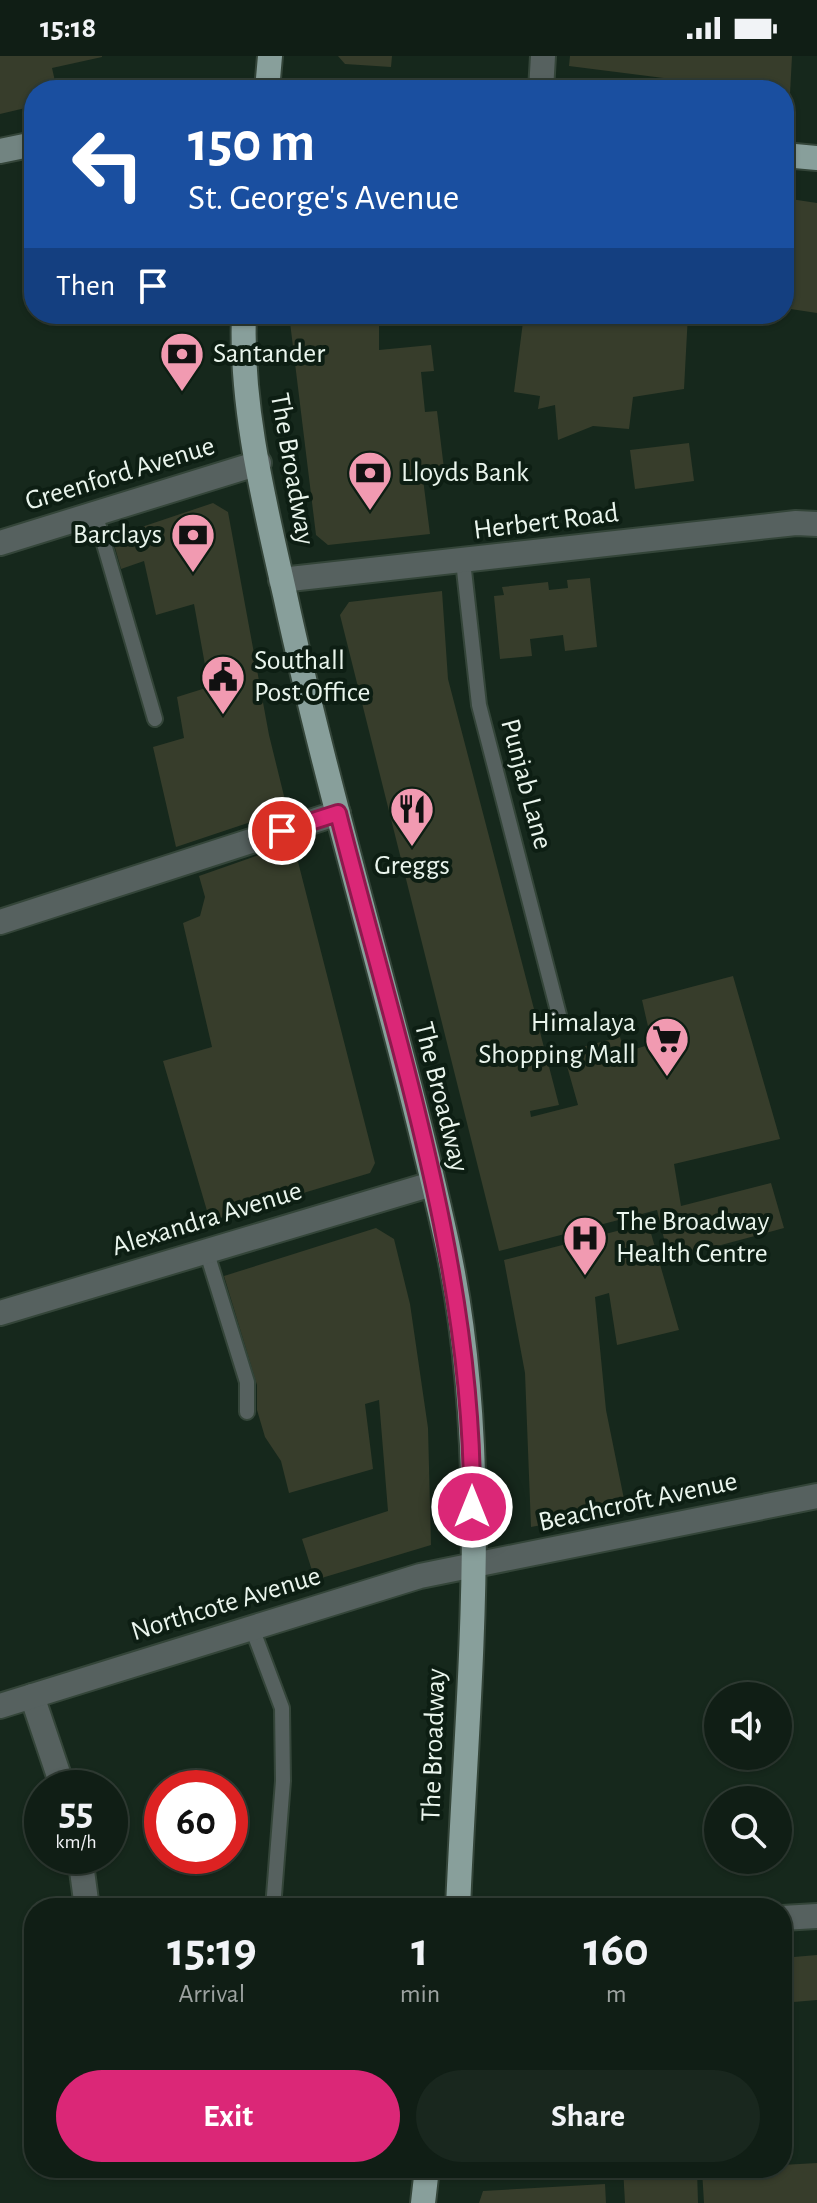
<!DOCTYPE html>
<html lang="en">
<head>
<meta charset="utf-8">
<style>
	:root { --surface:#101e15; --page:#19271e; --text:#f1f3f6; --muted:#9ca2a0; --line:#303c34; --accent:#db2777 }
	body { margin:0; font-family:"Alegreya Sans",sans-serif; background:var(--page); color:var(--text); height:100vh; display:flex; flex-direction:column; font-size:30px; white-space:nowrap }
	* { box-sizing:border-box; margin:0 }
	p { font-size:26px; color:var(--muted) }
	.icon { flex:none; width:44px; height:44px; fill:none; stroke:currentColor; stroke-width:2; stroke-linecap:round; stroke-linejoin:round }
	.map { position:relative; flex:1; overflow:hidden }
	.sheet { position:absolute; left:24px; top:1842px; width:768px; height:280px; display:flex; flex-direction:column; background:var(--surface); border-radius:32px; box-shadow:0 2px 6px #0004,0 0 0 2px var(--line) }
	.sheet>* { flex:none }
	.top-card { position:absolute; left:24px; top:24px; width:770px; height:244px; border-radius:32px; box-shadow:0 2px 6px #0004,0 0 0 2px var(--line); background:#1a4fa0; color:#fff; overflow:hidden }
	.fabs { position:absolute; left:704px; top:1626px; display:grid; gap:16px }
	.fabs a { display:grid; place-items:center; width:88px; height:88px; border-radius:50%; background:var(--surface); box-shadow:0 2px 6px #0004,0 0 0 2px var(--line); font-size:40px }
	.speed { position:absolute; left:24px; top:1714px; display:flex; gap:16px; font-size:40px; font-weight:700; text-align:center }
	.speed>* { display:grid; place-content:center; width:104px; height:104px; border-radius:50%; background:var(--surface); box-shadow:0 2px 6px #0004,0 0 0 2px var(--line); line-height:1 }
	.speed small { font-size:20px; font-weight:400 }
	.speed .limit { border:12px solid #d22; background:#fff; color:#111 }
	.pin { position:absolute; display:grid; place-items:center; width:68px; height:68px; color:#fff; margin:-34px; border:4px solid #fff; border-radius:50%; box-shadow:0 2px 8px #0007 }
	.me { position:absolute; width:88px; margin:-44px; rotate:0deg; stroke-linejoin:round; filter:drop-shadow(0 0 6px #0008) }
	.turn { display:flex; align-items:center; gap:28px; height:168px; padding:0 32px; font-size:36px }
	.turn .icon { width:104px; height:104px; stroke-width:2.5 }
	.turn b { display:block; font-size:56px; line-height:68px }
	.then { display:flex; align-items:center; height:76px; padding:0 32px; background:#0003; gap:16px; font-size:30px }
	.eta { display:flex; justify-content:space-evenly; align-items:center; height:136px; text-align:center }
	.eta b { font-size:48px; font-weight:700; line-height:56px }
	.action { display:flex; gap:16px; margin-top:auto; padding:16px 32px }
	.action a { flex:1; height:92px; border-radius:48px; background:var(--accent); color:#fff; font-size:32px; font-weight:700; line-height:92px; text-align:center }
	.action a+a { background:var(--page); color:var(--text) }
	.status { display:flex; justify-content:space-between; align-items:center; height:56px; padding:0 40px; background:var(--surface); direction:ltr }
	.status svg { height:22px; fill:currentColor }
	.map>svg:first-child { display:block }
	.building { fill:#373d2b }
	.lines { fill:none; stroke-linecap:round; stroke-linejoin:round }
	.lane-casing { stroke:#344539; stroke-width:18 }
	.street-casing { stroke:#344539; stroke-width:28 }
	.secondary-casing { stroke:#344539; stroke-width:28 }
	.primary-casing { stroke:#344539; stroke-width:28 }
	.lane { stroke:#56615f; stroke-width:14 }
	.street { stroke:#56615f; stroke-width:24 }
	.secondary { stroke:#728481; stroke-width:24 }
	.primary { stroke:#889f9b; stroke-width:24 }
	.route-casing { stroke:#8e194d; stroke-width:20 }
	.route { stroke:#db2777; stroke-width:14 }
	.labels { text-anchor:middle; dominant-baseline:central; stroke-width:8; stroke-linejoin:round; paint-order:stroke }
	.poi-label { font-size:28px; fill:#eaf5ed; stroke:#0d1e13; text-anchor:start }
	.street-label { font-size:28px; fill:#eaf5ed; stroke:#0d1e13 }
</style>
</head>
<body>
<div class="status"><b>15:18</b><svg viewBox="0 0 49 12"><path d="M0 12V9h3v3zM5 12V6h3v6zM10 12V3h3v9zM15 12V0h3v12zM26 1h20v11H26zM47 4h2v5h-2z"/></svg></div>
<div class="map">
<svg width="817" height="2147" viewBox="0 0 817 2147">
	<rect width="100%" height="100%" fill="#16281c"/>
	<g class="building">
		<path d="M0,0H102V1L52,12L57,34H34V50L0,58Z"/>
		<path d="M338,0H392L391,11L345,8Z"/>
		<path d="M570,0H792L790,38L784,34H758L569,10Z"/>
		<path d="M784,142L817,147V257L784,252Z"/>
		<path d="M289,258H379V294L431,289L434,315L421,316L425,356L437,355L445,421L423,423L430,478L328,489L316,479Z"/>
		<path d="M524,258H688L684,333L633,341L629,373L593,370L558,384L555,349L538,353L540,340L514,336Z"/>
		<path d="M689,387L694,425L635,433L630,394Z"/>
		<path d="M213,447L228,456L269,679L285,744L278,757L176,791L153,691L184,682L177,641L209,631L194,548L156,559L144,505L121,513L112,481Z"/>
		<path d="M590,522L597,591L565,595L563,579L530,583L532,600L500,603L494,540L504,539L502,531L548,526L549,534L568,532L567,524Z"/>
		<path d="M442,535L448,623L559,1049L530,1055L531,1061L578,1049L563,996L620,981L625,996L652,988L642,944L733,920L780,1083L674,1108L681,1150L771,1127L784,1172L669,1203L657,1154L499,1195L340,559L349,546Z"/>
		<path d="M285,790L295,794L375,1107L370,1117L210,1165L163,1005L212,991L183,867L200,860L205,841L199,820Z"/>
		<path d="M648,1167L679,1274L617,1289L609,1237L595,1241L606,1354L626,1453L531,1471L525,1317L504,1204Z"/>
		<path d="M376,1172L394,1183L410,1248L428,1372L431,1489L315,1524L302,1483L388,1455L379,1344L365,1348L373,1413L289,1437L281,1405L265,1381L257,1354V1329L224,1220Z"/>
		<path d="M817,1899V1944L782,1947V1902Z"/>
		<path d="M817,2107V2147H704L702,2114L782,2112V2109Z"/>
		<path d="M623,2112L697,2115L698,2147H625Z"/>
		<path d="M605,2128L606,2147H479L483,2135Z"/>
	</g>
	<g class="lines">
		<g class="lane-casing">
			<g id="lane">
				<path d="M95,457L155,663"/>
				<path d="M463,505L479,649L559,959"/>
				<path d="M206,1194L247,1326V1356"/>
				<path d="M252,1572L282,1652L283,1725L273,1852"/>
			</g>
		</g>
		<g class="street-casing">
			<g id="street">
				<path d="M541,34L543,0"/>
				<path d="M0,487L259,407"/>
				<path d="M281,524L796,467L817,468"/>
				<path d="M0,866L338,757"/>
				<path d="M0,1257L432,1128"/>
				<path d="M32,1640L63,1732"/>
				<path d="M0,1650L420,1520L817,1440"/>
				<path d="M80,1800L87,1852"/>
				<path d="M782,1862L817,1860"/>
			</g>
		</g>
		<g class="secondary-casing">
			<path id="secondary" d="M0,95L34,88"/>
		</g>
		<g class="primary-casing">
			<g id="primary">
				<path d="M267,34L270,0"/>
				<path d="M784,99L817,102"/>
				<path d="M244,258C240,351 265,449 285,539C332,757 399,969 447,1187C494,1404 467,1632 458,1852"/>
				<path d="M423,2147L427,2112"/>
			</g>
		</g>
		<use href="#lane" class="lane"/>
		<use href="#street" class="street"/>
		<use href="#secondary" class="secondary"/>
		<use href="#primary" class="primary"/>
	</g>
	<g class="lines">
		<g class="route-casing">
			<path id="route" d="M282,775L338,757C396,985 474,1214 472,1451"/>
		</g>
		<use href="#route" class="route"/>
	</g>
	<defs>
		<g id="bank-pin" transform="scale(2.3)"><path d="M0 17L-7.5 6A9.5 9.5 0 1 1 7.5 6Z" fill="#f19ab1" stroke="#0d1e13"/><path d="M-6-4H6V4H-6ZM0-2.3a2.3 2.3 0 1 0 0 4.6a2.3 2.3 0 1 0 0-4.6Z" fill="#111"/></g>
		<g id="civic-pin" transform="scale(2.3)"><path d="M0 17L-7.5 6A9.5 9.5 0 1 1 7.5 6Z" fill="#f19ab1" stroke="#0d1e13"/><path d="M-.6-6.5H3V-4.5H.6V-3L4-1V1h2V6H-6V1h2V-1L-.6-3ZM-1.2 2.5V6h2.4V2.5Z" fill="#111"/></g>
		<g id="restaurant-pin" transform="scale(2.3)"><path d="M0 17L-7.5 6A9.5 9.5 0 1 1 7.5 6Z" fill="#f19ab1" stroke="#0d1e13"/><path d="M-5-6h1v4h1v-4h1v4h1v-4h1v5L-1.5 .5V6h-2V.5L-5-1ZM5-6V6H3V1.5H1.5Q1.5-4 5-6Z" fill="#111"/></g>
		<g id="supermarket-pin" transform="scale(2.3)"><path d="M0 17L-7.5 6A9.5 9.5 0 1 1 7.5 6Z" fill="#f19ab1" stroke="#0d1e13"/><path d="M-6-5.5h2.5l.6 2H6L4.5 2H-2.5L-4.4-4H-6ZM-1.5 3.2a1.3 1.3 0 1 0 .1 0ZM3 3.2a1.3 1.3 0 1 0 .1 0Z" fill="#111"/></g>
		<g id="hospital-pin" transform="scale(2.3)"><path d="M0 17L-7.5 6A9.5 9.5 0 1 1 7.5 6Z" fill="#f19ab1" stroke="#0d1e13"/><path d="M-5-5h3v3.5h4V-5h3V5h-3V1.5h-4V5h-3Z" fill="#111"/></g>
	</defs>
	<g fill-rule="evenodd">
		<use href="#bank-pin" x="182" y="298"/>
		<use href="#bank-pin" x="370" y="417"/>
		<use href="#bank-pin" x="193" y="479"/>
		<use href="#civic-pin" x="223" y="621"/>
		<use href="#restaurant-pin" x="412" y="753"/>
		<use href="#supermarket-pin" x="667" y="983"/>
		<use href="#hospital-pin" x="585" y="1182"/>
	</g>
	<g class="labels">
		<g class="poi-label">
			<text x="213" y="298">Santander</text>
			<text x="401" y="417">Lloyds Bank</text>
			<text x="162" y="479" text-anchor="end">Barclays</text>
			<text x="254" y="605">Southall<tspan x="254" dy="32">Post Office</tspan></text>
			<text x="412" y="810" text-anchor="middle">Greggs</text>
			<text x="636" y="967" text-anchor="end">Himalaya<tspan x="636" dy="32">Shopping Mall</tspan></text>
			<text x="616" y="1166">The Broadway<tspan x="616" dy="32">Health Centre</tspan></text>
		</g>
		<g class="street-label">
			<text transform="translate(292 413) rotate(80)">The Broadway</text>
			<text transform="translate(120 418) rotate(-17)">Greenford Avenue</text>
			<text transform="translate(546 466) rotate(-7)">Herbert Road</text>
			<text transform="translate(526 728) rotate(75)">Punjab Lane</text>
			<text transform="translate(441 1041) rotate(76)">The Broadway</text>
			<text transform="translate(207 1163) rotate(-17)">Alexandra Avenue</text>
			<text transform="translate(638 1446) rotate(-12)">Beachcroft Avenue</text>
			<text transform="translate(226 1548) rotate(-17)">Northcote Avenue</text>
			<text transform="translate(434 1689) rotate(-88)">The Broadway</text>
		</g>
	</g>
</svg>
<div class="fabs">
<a><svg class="icon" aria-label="sound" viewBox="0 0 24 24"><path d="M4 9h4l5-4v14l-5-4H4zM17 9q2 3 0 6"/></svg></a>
<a><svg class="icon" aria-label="search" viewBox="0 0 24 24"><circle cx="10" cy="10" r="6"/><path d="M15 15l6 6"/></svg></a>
</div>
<div class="speed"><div>55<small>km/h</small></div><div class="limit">60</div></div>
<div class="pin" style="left:282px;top:775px;background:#d93025"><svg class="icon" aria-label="arrive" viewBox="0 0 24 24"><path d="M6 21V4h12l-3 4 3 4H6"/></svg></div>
<svg class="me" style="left:472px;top:1451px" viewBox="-20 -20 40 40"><circle r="17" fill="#db2777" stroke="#fff" stroke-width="3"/><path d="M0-11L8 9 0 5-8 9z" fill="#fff"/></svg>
<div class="top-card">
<div class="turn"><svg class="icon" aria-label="left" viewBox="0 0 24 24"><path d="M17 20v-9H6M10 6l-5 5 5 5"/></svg><div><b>150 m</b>St. George's Avenue</div></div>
<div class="then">Then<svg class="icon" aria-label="arrive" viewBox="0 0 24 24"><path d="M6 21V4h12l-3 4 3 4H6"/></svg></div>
</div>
<section class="sheet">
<div class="eta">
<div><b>15:19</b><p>Arrival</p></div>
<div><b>1</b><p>min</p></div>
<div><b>160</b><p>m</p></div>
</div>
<div class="action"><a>Exit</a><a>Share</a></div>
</section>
</div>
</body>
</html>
